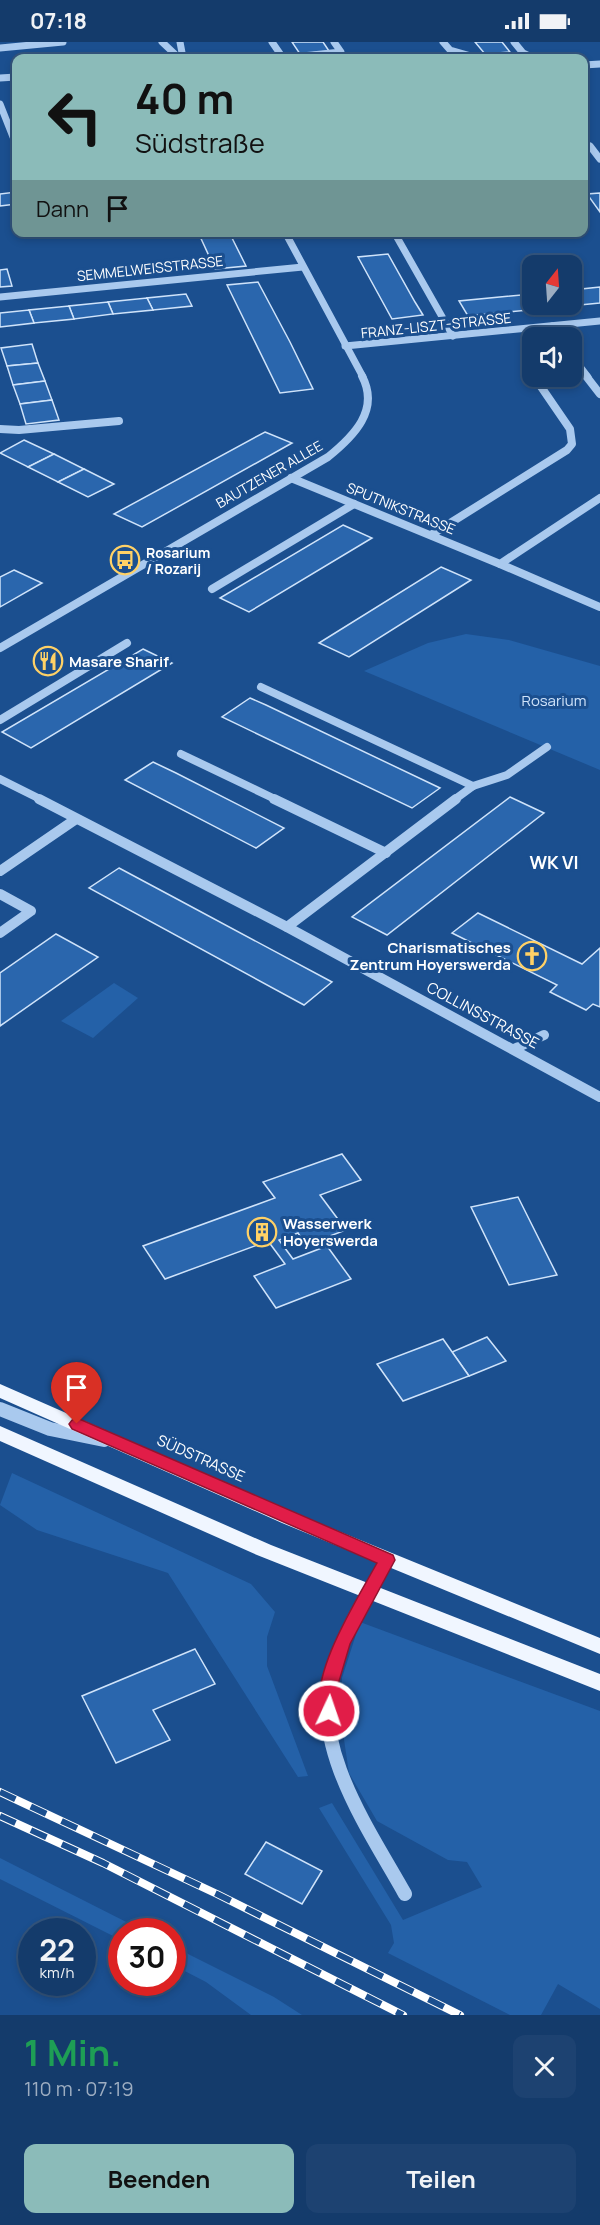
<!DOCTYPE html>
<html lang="de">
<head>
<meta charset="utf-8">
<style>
	:root { --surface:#143b6b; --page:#1d4271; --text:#f1f3f6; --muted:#9dadc1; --line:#33557e; --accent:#8bbbb9 }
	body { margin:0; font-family:Manrope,sans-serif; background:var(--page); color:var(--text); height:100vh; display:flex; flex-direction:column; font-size:22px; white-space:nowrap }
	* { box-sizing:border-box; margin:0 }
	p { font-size:20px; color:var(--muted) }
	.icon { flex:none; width:33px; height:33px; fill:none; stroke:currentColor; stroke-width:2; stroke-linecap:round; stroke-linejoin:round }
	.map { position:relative; height:1973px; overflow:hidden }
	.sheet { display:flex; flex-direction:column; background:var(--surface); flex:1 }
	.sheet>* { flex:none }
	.hud { position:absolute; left:12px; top:12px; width:576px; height:183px; border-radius:12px; box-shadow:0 3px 9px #0003,0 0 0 2px var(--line); background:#8bbbb9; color:#111; overflow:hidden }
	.needle { width:39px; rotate:17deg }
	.buttons { position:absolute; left:522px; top:213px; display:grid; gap:12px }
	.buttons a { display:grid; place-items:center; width:60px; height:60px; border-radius:12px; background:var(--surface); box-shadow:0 3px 9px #0003,0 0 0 2px var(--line); font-size:30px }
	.speed { position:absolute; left:18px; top:1876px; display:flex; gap:12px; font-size:30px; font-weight:700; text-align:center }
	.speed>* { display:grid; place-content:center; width:78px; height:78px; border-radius:50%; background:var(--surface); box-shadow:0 3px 9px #0003,0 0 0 2px var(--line); line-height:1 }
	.speed small { font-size:15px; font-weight:400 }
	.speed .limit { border:9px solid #d22; background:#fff; color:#111 }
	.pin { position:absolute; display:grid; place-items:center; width:51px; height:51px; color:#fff; margin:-62px -26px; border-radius:50% 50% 50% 0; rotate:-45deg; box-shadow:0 0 6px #0007 }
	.pin .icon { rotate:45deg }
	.me { position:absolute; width:66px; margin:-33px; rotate:3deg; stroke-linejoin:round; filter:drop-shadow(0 0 4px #0008) }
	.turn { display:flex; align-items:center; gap:21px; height:126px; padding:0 24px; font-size:27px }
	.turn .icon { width:78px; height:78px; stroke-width:2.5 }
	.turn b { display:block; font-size:42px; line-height:51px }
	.then { display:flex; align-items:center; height:57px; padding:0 24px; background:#0003; gap:12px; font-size:22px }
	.round { display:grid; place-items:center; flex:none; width:63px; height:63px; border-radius:12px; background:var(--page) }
	.headline { display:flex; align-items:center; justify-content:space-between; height:102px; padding:0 24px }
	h1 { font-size:36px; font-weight:700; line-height:45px; color:#1e9e55 }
	.action { display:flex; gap:12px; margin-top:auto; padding:12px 24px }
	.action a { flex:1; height:69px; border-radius:12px; background:var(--accent); color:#111; font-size:24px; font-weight:700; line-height:69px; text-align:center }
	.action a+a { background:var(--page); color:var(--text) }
	.status { display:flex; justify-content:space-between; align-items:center; height:42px; padding:0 30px; background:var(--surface); direction:ltr }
	.status svg { height:16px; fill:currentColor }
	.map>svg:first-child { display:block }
	.green { fill:#2461a8 }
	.building { fill:#2a66ad; stroke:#cfe3fa; stroke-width:1.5 }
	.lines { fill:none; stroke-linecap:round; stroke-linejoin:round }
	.minor-far3 { stroke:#a9c9ee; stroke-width:7 }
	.minor-far2 { stroke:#a9c9ee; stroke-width:8 }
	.minor-far1 { stroke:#a9c9ee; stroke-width:10 }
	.minor { stroke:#a9c9ee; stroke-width:14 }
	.major { fill:#f0f6ff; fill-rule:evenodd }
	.rail-casing { stroke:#fff; stroke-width:8 }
	.rail { stroke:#1b4f8f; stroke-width:6; stroke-dasharray:17; stroke-linecap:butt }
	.route { fill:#e11d48; stroke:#92132f; stroke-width:1.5 }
	.labels { text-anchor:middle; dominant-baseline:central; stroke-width:6; stroke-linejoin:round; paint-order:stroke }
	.far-street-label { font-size:14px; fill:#fff; stroke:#1b4f8f }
	.far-poi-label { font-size:14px; font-weight:bold; fill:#fff; stroke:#1b4f8f; text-anchor:start }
	.poi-label { font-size:15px; font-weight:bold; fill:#fff; stroke:#1b4f8f; text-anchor:start }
	.park-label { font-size:15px; fill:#cfe3fa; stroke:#1b4f8f }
	.street-label { font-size:15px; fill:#fff; stroke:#1b4f8f }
	.quarter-label { font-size:18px; font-weight:bold; fill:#fff; stroke:#1b4f8f }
</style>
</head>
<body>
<div class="status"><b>07:18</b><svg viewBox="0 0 49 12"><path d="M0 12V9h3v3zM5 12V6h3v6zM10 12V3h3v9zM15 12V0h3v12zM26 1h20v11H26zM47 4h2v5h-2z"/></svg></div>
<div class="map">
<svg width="600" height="1973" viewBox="0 0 600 1973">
	<rect width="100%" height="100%" fill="#1b4f8f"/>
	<g class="green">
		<path d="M466,592L509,598L600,624V728L364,629L428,601Z"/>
		<path d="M114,941L138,956L93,996L61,979Z"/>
		<path d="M12,1431L251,1542L275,1570L267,1595V1624L308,1734L298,1735L168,1531L37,1488L0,1463Z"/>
		<path d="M360,1580L600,1669V1967L558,1942L541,1973H510L388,1911L394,1901L391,1883L319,1766L332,1761L403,1878L482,1845L467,1820L448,1818L377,1779L349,1731L342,1684V1636Z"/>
		<path d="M0,1816L146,1890H122L121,1898L0,1837Z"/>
		<path d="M172,1904L274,1955L302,1973H251L206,1940L173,1923Z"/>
	</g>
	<g class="building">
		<path d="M292,0H323L329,9L300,12Z"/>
		<path d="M475,0H502L510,10L485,12Z"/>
		<path d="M16,150V162L0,164V152Z"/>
		<path d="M600,151V170L587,152Z"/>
		<path d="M198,190H229L246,224L215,227Z"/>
		<path d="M388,212L415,260L423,273L392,277L358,215Z"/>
		<path d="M7,227L12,244L0,245V228Z"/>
		<path d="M258,240L290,300L313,347L280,351L227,243Z"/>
		<path d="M600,245V261L468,274L459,259L532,252V262H572V248Z"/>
		<path d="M186,252L192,264L153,268L147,256Z"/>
		<path d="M147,256L153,268L113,272L108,260Z"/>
		<path d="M108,260L113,272L74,277L69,264Z"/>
		<path d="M69,264L74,277L34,281L29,268Z"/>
		<path d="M29,268L34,281L0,285V271Z"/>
		<path d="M32,302L38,321L7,324L1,306Z"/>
		<path d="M38,321L45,339L13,343L7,324Z"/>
		<path d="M45,339L52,358L20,362L13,343Z"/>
		<path d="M52,358L59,378L26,382L20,362Z"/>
		<path d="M265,390L292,401L142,485L114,472Z"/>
		<path d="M24,398L54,412L28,425L0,411Z"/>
		<path d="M54,412L84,427L58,440L28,425Z"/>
		<path d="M84,427L114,442L88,455L58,440Z"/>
		<path d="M343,483L372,496L249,570L220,556Z"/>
		<path d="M441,525L471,538L349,615L319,601Z"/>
		<path d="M14,528L42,541L0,565V535Z"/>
		<path d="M143,607L172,621L31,706L2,690Z"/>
		<path d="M250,656L266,663L440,746L412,766L222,675Z"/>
		<path d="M153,720L176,731L284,786L256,806L125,738Z"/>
		<path d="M510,755L544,771L387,893L352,875Z"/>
		<path d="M119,826L177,857L332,940L304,963L89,846Z"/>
		<path d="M478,871L582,922L600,906V965L593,962L586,968L550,950L557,943L452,891Z"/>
		<path d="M56,892L98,915L0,984V931Z"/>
		<path d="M342,1112L361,1138L320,1153L346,1188L306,1203L298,1191L279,1198L293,1217L327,1204L351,1237L276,1266L254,1234L285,1222L268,1199L165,1237L143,1204L275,1156L263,1140Z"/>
		<path d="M518,1155L557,1233L509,1243L471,1165Z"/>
		<path d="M487,1295L506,1319L469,1334L452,1310Z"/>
		<path d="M443,1297L469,1334L403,1359L377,1322Z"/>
		<path d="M195,1607L215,1642L153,1668L170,1698L116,1721L82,1654Z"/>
		<path d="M266,1800L322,1829L302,1862L245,1832Z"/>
	</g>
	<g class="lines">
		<g class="minor-far3">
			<path d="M162,0L179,16"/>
			<path d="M180,0L183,16"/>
			<path d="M272,0L283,16L341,10L334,0"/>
			<path d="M443,0L450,8L478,16"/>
			<path d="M514,0L523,11L533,16"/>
			<path d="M0,6L63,0"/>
			<path d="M584,23L600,22"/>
			<path d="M0,36L16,35"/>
			<path d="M0,62L15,100"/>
			<path d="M590,104L600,117"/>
			<path d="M285,190L363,335"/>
			<path d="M394,190L453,294"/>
			<path d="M0,255L303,225"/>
			<path d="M552,284L560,296"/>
			<path d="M345,304L600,279"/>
			<path d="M572,314L588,335"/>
		</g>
		<g class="minor-far2">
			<path d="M586,334L600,352"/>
			<path d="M0,387L19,388L119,379"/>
			<path d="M291,436L500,522L600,456"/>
			<path d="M431,493L567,408L572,402L570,387L535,336L536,334"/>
			<path d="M500,522L600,565"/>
			<path d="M212,547L354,462"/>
			<path d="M0,606L328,415C354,394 380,368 362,334"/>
			<path d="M261,645L473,744"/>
			<path d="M0,678L127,601"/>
			<path d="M181,712L277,758"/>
			<path d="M0,737L42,758"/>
			<path d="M454,758L473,744L507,733L547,705"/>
		</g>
		<g class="minor-far1">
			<path d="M39,757L287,885L600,1055"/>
			<path d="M274,757L386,811"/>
			<path d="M0,829L76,777"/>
			<path d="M0,852L31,869L0,891"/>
			<path d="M287,885L456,757"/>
			<path d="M514,1007L544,993"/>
		</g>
		<g class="minor">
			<path d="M0,1367L50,1387L104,1398"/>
			<path d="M387,1518C367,1554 344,1589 332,1628C309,1704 370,1789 405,1852"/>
		</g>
		<g class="major">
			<path d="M0,1342L294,1471L600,1596V1612L282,1481L0,1356Z"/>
			<path d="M0,1384L271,1503L600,1632V1649L257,1513L0,1399Z"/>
		</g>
		<g class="rail-casing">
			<g id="rail">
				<path d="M0,1750L217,1852L460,1973"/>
				<path d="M0,1774L103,1821L403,1973"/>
			</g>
		</g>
		<use href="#rail" class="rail"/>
	</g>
	<path class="route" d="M77,1376L393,1513L395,1518L350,1602L337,1646L338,1669L335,1674L329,1676L323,1674C305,1638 359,1554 377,1521L72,1387L69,1382L72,1378Z"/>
	<defs>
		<g id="bus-ring" transform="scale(1.5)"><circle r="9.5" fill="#1b4f8f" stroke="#ffd166" stroke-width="1.5"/><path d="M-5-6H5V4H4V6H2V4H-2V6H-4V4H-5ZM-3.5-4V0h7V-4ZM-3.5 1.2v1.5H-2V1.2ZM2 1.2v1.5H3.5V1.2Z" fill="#ffd166"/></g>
		<g id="restaurant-ring" transform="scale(1.5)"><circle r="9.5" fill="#1b4f8f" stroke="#ffd166" stroke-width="1.5"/><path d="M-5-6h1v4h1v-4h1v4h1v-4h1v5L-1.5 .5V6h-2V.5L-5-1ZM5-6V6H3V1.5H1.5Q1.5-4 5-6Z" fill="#ffd166"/></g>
		<g id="church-ring" transform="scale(1.5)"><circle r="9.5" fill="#1b4f8f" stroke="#ffd166" stroke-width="1.5"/><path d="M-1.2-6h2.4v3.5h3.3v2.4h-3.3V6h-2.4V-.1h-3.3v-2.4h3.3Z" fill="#ffd166"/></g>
		<g id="building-ring" transform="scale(1.5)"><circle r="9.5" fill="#1b4f8f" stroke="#ffd166" stroke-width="1.5"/><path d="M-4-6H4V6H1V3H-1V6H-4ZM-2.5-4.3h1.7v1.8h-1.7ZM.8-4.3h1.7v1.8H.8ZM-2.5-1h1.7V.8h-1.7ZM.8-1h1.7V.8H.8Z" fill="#ffd166"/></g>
	</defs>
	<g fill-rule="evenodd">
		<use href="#bus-ring" x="125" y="518"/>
		<use href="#restaurant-ring" x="48" y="619"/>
		<use href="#church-ring" x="532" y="914"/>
		<use href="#building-ring" x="262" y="1190"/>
	</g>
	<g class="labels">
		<g class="far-street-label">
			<text transform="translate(150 226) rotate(-6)">SEMMELWEISSTRASSE</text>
			<text transform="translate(436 283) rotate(-6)">FRANZ-LISZT-STRASSE</text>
			<text transform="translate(269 432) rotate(-30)">BAUTZENER ALLEE</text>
			<text transform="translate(401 466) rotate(22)">SPUTNIKSTRASSE</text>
		</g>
		<g class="far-poi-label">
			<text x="146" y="510">Rosarium<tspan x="146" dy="16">/ Rozarij</tspan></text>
		</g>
		<g class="poi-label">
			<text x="69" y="619">Masare Sharif</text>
			<text x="511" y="905" text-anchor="end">Charismatisches<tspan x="511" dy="17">Zentrum Hoyerswerda</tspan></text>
			<text x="283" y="1181">Wasserwerk<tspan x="283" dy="17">Hoyerswerda</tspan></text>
		</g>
		<g class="park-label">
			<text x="554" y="658">Rosarium</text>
		</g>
		<g class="street-label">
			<text transform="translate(483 973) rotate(28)">COLLINSSTRASSE</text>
			<text transform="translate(201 1416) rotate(24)">SÜDSTRASSE</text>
		</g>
		<g class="quarter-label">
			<text x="554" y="820">WK VI</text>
		</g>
	</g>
</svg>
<div class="buttons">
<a><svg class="needle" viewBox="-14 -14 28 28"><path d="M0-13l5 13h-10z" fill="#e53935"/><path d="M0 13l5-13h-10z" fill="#9dadc1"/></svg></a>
<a><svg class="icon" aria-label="sound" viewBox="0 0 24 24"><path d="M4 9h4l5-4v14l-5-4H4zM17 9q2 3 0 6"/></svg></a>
</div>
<div class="speed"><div>22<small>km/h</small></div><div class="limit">30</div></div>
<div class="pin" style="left:77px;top:1382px;background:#d93025"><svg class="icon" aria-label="arrive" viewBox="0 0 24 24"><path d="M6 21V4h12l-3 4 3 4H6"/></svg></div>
<svg class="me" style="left:329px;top:1669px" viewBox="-20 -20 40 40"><circle r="17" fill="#e11d48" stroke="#fff" stroke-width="3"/><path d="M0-11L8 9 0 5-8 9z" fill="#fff"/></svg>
<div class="hud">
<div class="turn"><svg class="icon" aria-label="left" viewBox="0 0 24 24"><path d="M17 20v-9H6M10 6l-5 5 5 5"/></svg><div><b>40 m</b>Südstraße</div></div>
<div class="then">Dann<svg class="icon" aria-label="arrive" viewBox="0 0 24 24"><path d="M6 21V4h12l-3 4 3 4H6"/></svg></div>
</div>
</div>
<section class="sheet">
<div class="headline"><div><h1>1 Min.</h1><p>110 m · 07:19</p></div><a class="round"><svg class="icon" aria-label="close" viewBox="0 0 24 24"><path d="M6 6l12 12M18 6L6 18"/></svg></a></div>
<div class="action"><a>Beenden</a><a>Teilen</a></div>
</section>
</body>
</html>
